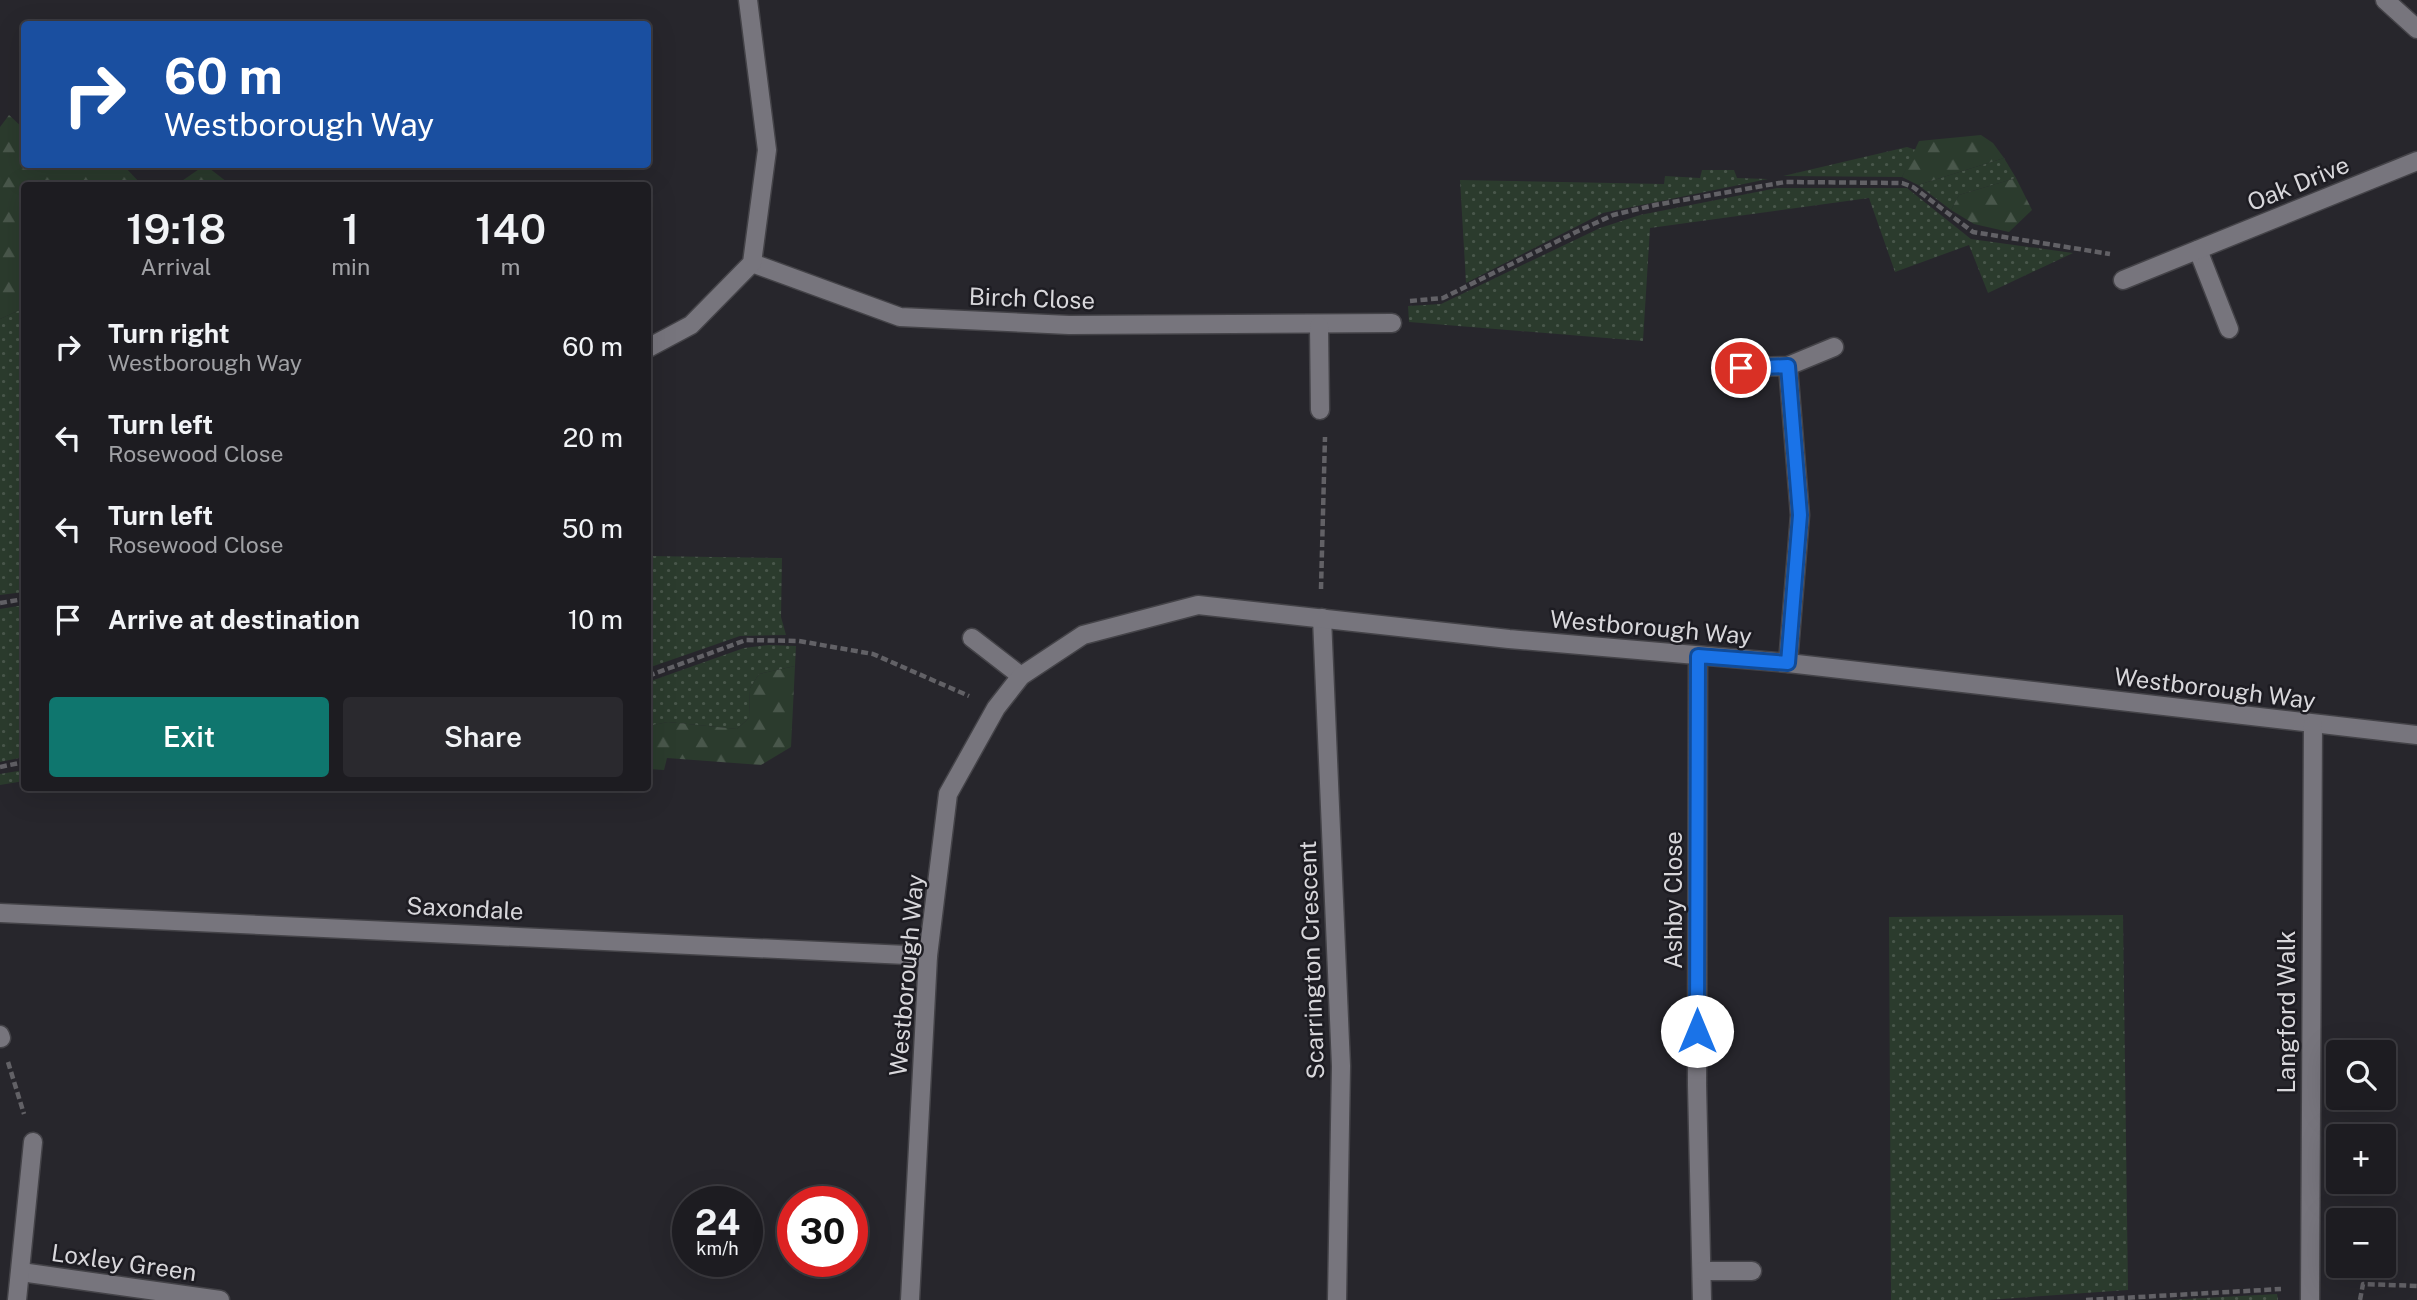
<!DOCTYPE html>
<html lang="en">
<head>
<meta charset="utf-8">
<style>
	:root { --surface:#1d1c21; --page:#2a292e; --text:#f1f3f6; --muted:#a0a1a5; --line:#3b3a3f; --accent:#0f766e }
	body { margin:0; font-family:"Public Sans",sans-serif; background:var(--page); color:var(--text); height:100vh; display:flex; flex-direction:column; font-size:26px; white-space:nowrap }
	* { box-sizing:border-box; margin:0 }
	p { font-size:23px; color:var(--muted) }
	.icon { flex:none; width:38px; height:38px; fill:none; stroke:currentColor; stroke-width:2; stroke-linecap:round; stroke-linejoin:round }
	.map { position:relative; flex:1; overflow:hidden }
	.drawer { position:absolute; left:21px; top:182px; width:630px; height:609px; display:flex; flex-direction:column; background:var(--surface); border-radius:7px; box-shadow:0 7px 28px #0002,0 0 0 2px var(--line) }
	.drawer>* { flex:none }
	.banner { position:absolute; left:21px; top:21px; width:630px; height:147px; border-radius:7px; box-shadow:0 7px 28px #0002,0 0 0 2px var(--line); background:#1a4fa0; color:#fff; overflow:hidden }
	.controls { position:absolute; left:2326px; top:1040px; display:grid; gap:14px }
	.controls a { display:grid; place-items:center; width:70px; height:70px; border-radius:7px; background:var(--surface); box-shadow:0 7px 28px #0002,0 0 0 2px var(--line); font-size:35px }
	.speed { position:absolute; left:672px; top:1186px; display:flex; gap:14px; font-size:35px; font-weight:700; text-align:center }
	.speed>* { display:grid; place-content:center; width:91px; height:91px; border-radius:50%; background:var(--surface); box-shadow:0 7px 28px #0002,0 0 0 2px var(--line); line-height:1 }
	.speed small { font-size:18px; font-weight:400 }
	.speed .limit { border:10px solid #d22; background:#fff; color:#111 }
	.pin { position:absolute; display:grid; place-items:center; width:60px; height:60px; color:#fff; margin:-30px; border:4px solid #fff; border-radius:50%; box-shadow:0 2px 7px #0007 }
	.me { position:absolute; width:77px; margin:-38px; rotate:0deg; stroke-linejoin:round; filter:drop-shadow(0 0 5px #0008) }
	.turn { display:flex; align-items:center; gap:24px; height:147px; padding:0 28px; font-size:32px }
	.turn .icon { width:91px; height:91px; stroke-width:2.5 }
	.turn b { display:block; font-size:49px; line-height:60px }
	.eta { display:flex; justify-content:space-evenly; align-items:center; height:119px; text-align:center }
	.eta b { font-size:42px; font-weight:600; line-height:49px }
	.cta { display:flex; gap:14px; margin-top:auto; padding:14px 28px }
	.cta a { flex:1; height:80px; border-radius:7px; background:var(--accent); color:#fff; font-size:28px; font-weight:600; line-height:80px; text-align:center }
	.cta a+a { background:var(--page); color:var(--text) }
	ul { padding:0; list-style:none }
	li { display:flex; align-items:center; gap:21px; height:91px; padding:0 28px }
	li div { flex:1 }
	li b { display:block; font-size:26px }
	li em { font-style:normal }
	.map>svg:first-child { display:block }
	.grass { fill:url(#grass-dots) }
	.forest { fill:url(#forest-firs) }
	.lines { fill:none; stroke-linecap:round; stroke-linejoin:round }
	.minor-casing { stroke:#444348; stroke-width:21 }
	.path { stroke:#626166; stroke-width:4.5; stroke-dasharray:7 3.5; stroke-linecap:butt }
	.minor { stroke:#77757d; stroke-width:18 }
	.route-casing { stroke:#114b97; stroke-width:18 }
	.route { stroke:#1a73e8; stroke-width:12 }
	.labels { text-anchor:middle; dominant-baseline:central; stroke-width:5; stroke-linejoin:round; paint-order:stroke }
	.street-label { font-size:24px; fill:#d8d7db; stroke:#1d1c22 }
</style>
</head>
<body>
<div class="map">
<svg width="2417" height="1300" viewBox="0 0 2417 1300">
	<defs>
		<pattern id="grass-dots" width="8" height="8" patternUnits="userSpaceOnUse" patternTransform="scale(1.75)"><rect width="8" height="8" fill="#2b3b2d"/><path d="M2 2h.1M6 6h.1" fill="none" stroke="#49574b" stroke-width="1.8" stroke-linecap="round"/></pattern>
		<pattern id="forest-firs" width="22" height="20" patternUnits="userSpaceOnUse" patternTransform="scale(1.75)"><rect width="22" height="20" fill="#2b3b2d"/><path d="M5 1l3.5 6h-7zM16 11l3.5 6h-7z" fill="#49574b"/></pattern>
	</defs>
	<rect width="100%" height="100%" fill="#27262c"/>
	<g class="grass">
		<path d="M1907,147L1916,150L1902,177L1783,176Z"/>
		<path d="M2004,158L2016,178L1959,195L1951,210L1918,185Z"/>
		<path d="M1702,170H1734L1737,178L1768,179L1603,213L1466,283L1460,180L1664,184L1665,176L1700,178Z"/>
		<path d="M1777,188H1907L1971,239L2073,253L1988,293L1969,245L1895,272L1869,198L1650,228L1643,341L1409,322L1408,306L1441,304L1600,228L1640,215Z"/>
		<path d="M24,308V592L0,595V319Z"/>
		<path d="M648,556L782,558L781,617L786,635L740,636L648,668Z"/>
		<path d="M24,605V757L0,762V609Z"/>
		<path d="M769,645L796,646L795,666L759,674L750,688L749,718L737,729L668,722L648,726V682L744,648Z"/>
		<path d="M24,770V781L0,785V774Z"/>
		<path d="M2123,915L2128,1290L1987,1300H1891L1889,917Z"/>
		<path d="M2277,1294L2278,1300H2168Z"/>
	</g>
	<g class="forest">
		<path d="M9,115L24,129V164L65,165L71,169L88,165H123L142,185L24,186V308L0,319V127Z"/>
		<path d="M1981,135L1993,143L2004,158L1918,185L1902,177L1919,141Z"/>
		<path d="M205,165L231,185H176Z"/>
		<path d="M2016,178L2032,210L2009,232L1974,224L1951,210L1959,195Z"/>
		<path d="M795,666L791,747L761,765L667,758L664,770L648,769V726L668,722L737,729L749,718L750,688L759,674Z"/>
	</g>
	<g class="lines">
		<g class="minor-casing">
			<g id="minor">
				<path d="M2385,0L2417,29"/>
				<path d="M2198,250L2229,329"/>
				<path d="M752,263L900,317L1069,325L1392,323"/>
				<path d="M2123,280L2417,161"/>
				<path d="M1319,326L1320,410"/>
				<path d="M648,348L691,325L752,263L767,150L748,0"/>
				<path d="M1741,367L1788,366L1834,347"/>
				<path d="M1322,618L1341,1066L1337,1300"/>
				<path d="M972,638L1021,676"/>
				<path d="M1698,656L1697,1085L1702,1300"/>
				<path d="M1788,663L1800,515L1788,366"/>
				<path d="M0,913L928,956"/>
				<path d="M0,1035L1,1038"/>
				<path d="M1702,1271H1752"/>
				<path d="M21,1272L220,1300"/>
				<path d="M17,1300L33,1142"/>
				<path d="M910,1300L928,956L948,794L996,708L1021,676L1083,635L1198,605L1509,639L1788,663L2417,735"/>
				<path d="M2310,1300L2313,724"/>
			</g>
		</g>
		<g class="path">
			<path d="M1410,301L1443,298L1576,232L1613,215L1655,205L1785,182L1902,183L1913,187L1973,232L2110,254"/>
			<path d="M1321,589L1325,437"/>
			<path d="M0,603L24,599"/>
			<path d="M648,676L746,640L799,641L873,654L969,696"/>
			<path d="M0,767L24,762"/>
			<path d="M8,1062L24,1114"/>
			<path d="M2086,1300L2281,1289"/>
			<path d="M2360,1300L2363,1284L2417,1286"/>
		</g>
		<use href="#minor" class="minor"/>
	</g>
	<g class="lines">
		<g class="route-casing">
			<path id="route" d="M1697,1031L1698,656L1788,663L1800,515L1788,366L1741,368"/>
		</g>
		<use href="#route" class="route"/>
	</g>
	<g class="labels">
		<g class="street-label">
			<text transform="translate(2298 183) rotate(-22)">Oak Drive</text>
			<text transform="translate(1032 298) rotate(2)">Birch Close</text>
			<text transform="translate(1651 627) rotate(5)">Westborough Way</text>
			<text transform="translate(2215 688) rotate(7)">Westborough Way</text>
			<text transform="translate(1673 900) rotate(-90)">Ashby Close</text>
			<text transform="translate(465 908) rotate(3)">Saxondale</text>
			<text transform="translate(1311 960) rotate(-92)">Scarrington Crescent</text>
			<text transform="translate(906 975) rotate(-85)">Westborough Way</text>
			<text transform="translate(2286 1012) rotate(-90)">Langford Walk</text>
			<text transform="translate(124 1262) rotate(8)">Loxley Green</text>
		</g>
	</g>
</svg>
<div class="controls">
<a><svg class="icon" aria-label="search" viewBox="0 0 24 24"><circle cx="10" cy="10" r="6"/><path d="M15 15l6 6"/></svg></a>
<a>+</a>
<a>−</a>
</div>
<div class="speed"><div>24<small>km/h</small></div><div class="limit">30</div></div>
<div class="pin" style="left:1741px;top:368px;background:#d93025"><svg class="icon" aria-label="arrive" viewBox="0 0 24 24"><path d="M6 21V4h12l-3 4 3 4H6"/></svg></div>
<svg class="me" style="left:1697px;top:1031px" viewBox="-20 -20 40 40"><circle r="19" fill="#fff"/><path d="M0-13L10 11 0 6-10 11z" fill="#1a73e8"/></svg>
<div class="banner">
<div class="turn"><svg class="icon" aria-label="right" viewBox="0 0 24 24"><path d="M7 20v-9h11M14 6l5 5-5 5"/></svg><div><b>60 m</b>Westborough Way</div></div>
</div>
<section class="drawer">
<div class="eta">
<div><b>19:18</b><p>Arrival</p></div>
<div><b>1</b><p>min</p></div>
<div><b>140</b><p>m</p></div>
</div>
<ul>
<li><svg class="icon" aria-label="right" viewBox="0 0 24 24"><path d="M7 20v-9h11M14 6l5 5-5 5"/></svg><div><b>Turn right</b><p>Westborough Way</p></div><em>60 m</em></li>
<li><svg class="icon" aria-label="left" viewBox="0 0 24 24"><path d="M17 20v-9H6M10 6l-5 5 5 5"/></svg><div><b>Turn left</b><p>Rosewood Close</p></div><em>20 m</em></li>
<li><svg class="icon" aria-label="left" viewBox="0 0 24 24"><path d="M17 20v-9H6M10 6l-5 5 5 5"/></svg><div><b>Turn left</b><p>Rosewood Close</p></div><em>50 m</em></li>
<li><svg class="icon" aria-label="arrive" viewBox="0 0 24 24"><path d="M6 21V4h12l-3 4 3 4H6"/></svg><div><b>Arrive at destination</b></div><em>10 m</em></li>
</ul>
<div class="cta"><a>Exit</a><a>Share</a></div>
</section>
</div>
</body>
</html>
